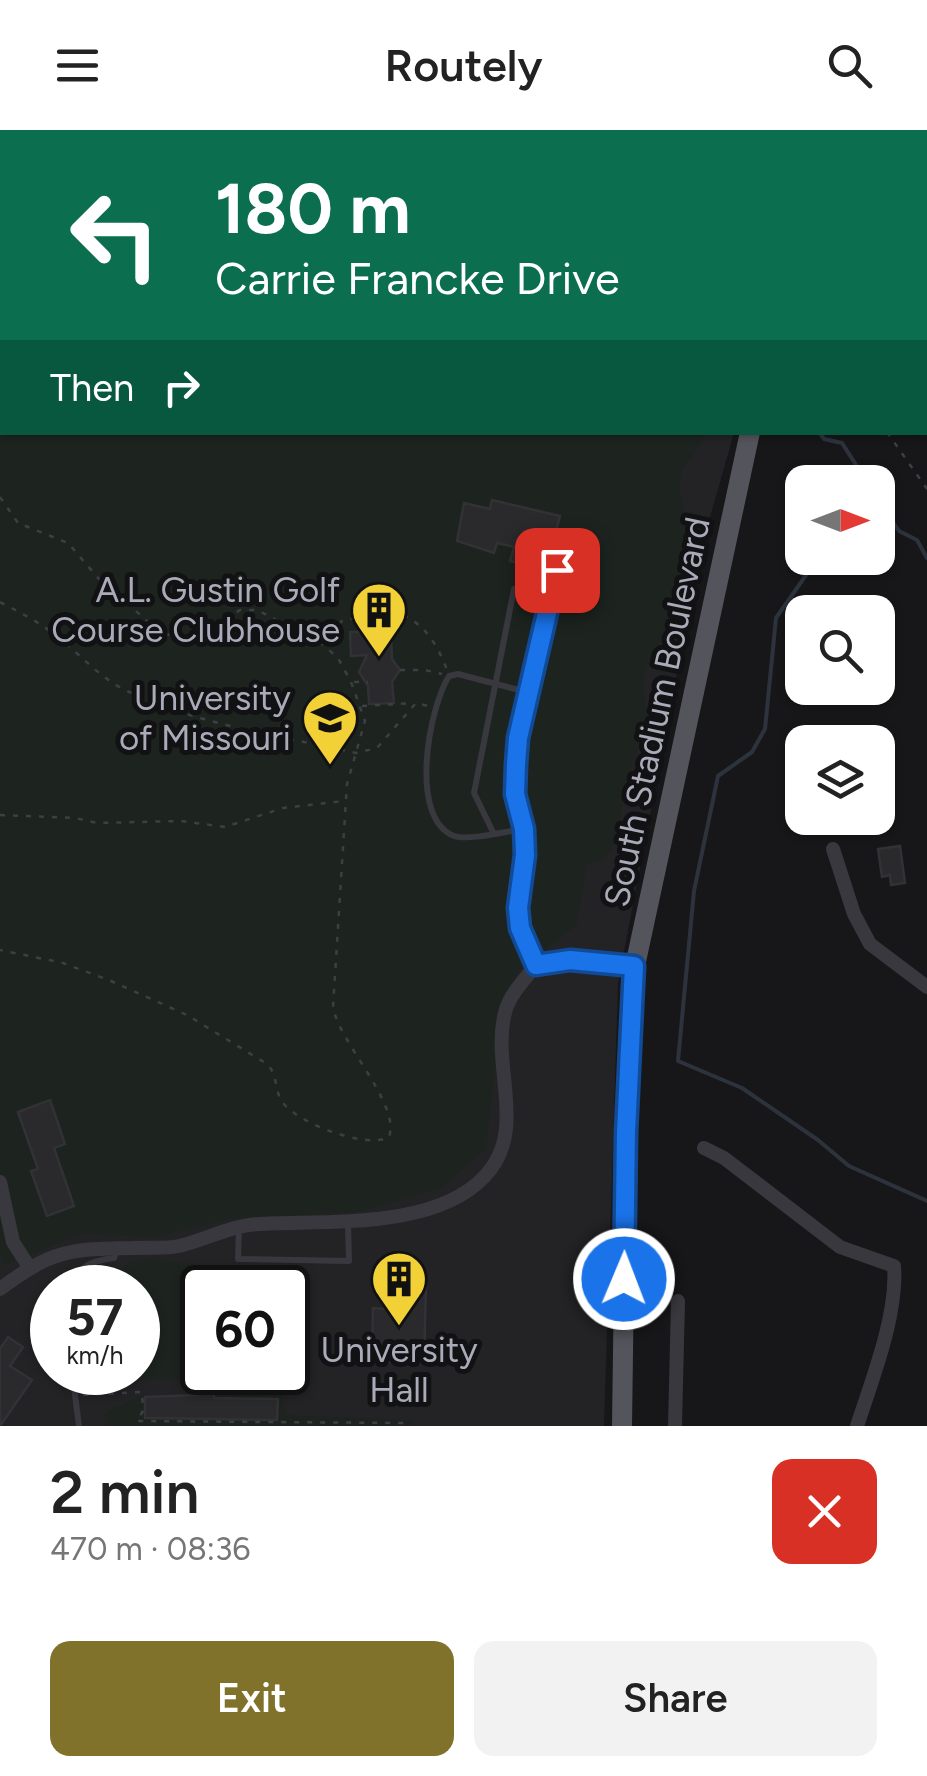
<!DOCTYPE html>
<html lang="en">
<head>
<meta charset="utf-8">
<style>
	:root { --surface:#fff; --page:#f2f2f2; --text:#222; --muted:#767676; --accent:#80712b }
	body { margin:0; font-family:Figtree,sans-serif; background:var(--page); color:var(--text); height:100vh; display:flex; flex-direction:column; font-size:38px; white-space:nowrap }
	* { box-sizing:border-box; margin:0 }
	p { font-size:32px; color:var(--muted) }
	.icon { flex:none; width:55px; height:55px; fill:none; stroke:currentColor; stroke-width:2; stroke-linecap:round; stroke-linejoin:round }
	.map { position:relative; height:1296px; overflow:hidden }
	.drawer { display:flex; flex-direction:column; background:var(--surface); flex:1 }
	.drawer>* { flex:none }
	.top-card { position:absolute; left:0px; top:0px; width:928px; height:305px; box-shadow:0 2px 8px #0004; background:#0b6e4f; color:#fff; overflow:hidden }
	.needle { width:65px; rotate:90deg }
	.controls { position:absolute; left:785px; top:335px; display:grid; gap:20px }
	.controls a { display:grid; place-items:center; width:110px; height:110px; border-radius:20px; background:var(--surface); box-shadow:0 2px 8px #0004; font-size:50px }
	.speed { position:absolute; left:30px; top:1135px; display:flex; gap:20px; font-size:50px; font-weight:700; text-align:center }
	.speed>* { display:grid; place-content:center; width:130px; height:130px; border-radius:50%; background:var(--surface); box-shadow:0 2px 8px #0004; line-height:1 }
	.speed small { font-size:25px; font-weight:400 }
	.speed .limit { border:5px solid #111; border-radius:15px; background:#fff; color:#111 }
	.pin { position:absolute; display:grid; place-items:center; width:85px; height:85px; color:#fff; margin:-42px; border-radius:20px; box-shadow:0 5px 15px #0006 }
	.me { position:absolute; width:110px; margin:-55px; rotate:1deg; stroke-linejoin:round; filter:drop-shadow(0 0 8px #0008) }
	.turn { display:flex; align-items:center; gap:35px; height:210px; padding:0 50px; font-size:45px }
	.turn .icon { width:130px; height:130px; stroke-width:2.5 }
	.turn b { display:block; font-size:70px; line-height:85px }
	.then { display:flex; align-items:center; height:95px; padding:0 50px; background:#0003; gap:20px; font-size:38px }
	.round { display:grid; place-items:center; flex:none; width:105px; height:105px; border-radius:20px; background:var(--page) }
	.overview { display:flex; align-items:center; justify-content:space-between; height:170px; padding:0 50px }
	h1 { font-size:60px; font-weight:600; line-height:75px }
	.cta { display:flex; gap:20px; margin-top:auto; padding:20px 50px }
	.cta a { flex:1; height:115px; border-radius:20px; background:var(--accent); color:#fff; font-size:40px; font-weight:600; line-height:115px; text-align:center }
	.cta a+a { background:var(--page); color:var(--text) }
	header { display:flex; justify-content:space-between; align-items:center; height:130px; padding:0 50px; background:var(--surface); font-size:45px; font-weight:600 }
	.map>svg:first-child { display:block }
	.built { fill:#232326; fill-rule:evenodd }
	.green { fill:#1d241f }
	.lines { fill:none; stroke-linecap:round; stroke-linejoin:round }
	.stream { stroke:#2d333d; stroke-width:4 }
	.building { fill:#2a2a2d; stroke:#323135; stroke-width:2.5 }
	.path { stroke:#3e3f45; stroke-width:2.5; stroke-dasharray:5 8; stroke-linecap:butt }
	.lane { stroke:#38383e; stroke-width:6 }
	.street { stroke:#38383e; stroke-width:14 }
	.primary { stroke:#54545d; stroke-width:20 }
	.route-casing { stroke:#114b97; stroke-width:25 }
	.route { stroke:#1a73e8; stroke-width:18 }
	.labels { text-anchor:middle; dominant-baseline:central; stroke-width:10; stroke-linejoin:round; paint-order:stroke }
	.poi-label { font-size:35px; fill:#a9abb9; stroke:#121214; text-anchor:end }
	.street-label { font-size:35px; fill:#a9abb9; stroke:#121214 }
</style>
</head>
<body>
<header><svg class="icon" aria-label="menu" viewBox="0 0 24 24"><path d="M4 6h16M4 12h16M4 18h16"/></svg>Routely<svg class="icon" aria-label="search" viewBox="0 0 24 24"><circle cx="10" cy="10" r="6"/><path d="M15 15l6 6"/></svg></header>
<div class="map">
<svg width="927" height="1296" viewBox="0 0 927 1296">
	<rect width="100%" height="100%" fill="#171719"/>
	<path class="built" d="M0,0L2,302L734,303L700,422L618,853L604,1296H0ZM52,1158H138V1242H52ZM202,1158H288V1242H202Z"/>
	<g class="green">
		<path d="M0,0H768L2,2V302L705,303C699,322 685,329 680,348C676,367 688,382 689,400C690,419 672,485 664,504C657,520 645,534 643,553C642,565 648,578 647,591C645,609 635,624 629,641C617,674 627,707 600,733H587L577,794L517,842L497,919L486,1020L439,1059L356,1082L227,1089L153,1108L84,1103L3,1136L0,1127Z"/>
		<path d="M149,1129L189,1133V1174L196,1183V1237L185,1249L126,1250L120,1243L138,1242V1158L93,1157L130,1133Z"/>
		<path d="M283,1265L285,1285L411,1290V1296H106L104,1284L138,1266Z"/>
	</g>
	<g class="lines">
		<g class="stream">
			<path d="M664,2L669,0"/>
			<path d="M819,302L824,309L842,313L867,352"/>
			<path d="M878,370L899,401L917,410L927,428"/>
			<path d="M818,428L776,488L765,599L752,622L718,646L694,761L678,931L742,958L818,1010L849,1036L927,1071"/>
		</g>
	</g>
	<g class="building">
		<path d="M492,370L560,386L555,405L550,404L543,431L539,430L537,437L510,431L514,417L497,413L494,423L457,411L464,373L490,379Z"/>
		<path d="M390,483L392,529L400,540L392,552L394,573L369,574L368,556L359,542L367,525L351,526L350,502H365L364,484Z"/>
		<path d="M900,716L905,753L891,755L890,745L882,747L878,719Z"/>
		<path d="M50,970L65,1014L54,1018L74,1076L47,1086L31,1041L38,1039L18,982Z"/>
		<path d="M387,1155L426,1156L424,1233L384,1232V1217L372,1216L373,1178L386,1179Z"/>
		<path d="M8,1207L23,1217L10,1236L32,1250L0,1296V1219Z"/>
		<path d="M201,1262H214V1268L278,1269L277,1290L145,1288V1267L200,1265Z"/>
	</g>
	<g class="lines">
		<g class="path">
			<path d="M681,0L683,2"/>
			<path d="M887,302L927,359"/>
			<path d="M0,367L18,393L68,413L99,449L160,502L180,508L199,507L240,480H257L320,512L338,528L351,552L365,591L347,654L333,877C339,913 401,974 389,1007C368,1020 293,992 281,970C274,957 278,945 267,934L187,885L111,851L63,833L0,820"/>
			<path d="M0,472C21,483 41,493 59,508C82,526 99,547 125,560C194,594 281,606 356,623L377,618L416,573L428,576"/>
			<path d="M390,484C419,483 438,515 447,540"/>
			<path d="M320,512L342,491L365,486"/>
			<path d="M400,540H425L442,544"/>
			<path d="M354,552H368"/>
			<path d="M362,576L414,573"/>
			<path d="M0,685L75,688L97,693L181,691L225,697L283,678L344,671"/>
			<path d="M222,1257L234,1242"/>
			<path d="M220,1258V1242"/>
			<path d="M206,1262L228,1259L248,1242"/>
			<path d="M83,1265L142,1262L143,1281L137,1291L402,1293L405,1296"/>
		</g>
		<g class="lane">
			<path d="M524,699C507,701 469,711 454,706C408,688 429,578 449,546L458,544L530,563"/>
			<path d="M493,702L474,663L514,459L550,467"/>
			<path d="M535,834L520,798L518,778L525,725L524,699L515,665L519,608L564,412"/>
			<path d="M239,1098L238,1129L349,1131L348,1094"/>
			<path d="M72,1158C79,1134 92,1131 114,1128L117,1119"/>
			<path d="M72,1242L79,1296"/>
		</g>
		<g class="street">
			<path d="M833,719L854,784L870,814L927,857"/>
			<path d="M704,1018L724,1028L840,1117L894,1136C898,1184 872,1250 857,1296"/>
			<path d="M0,1052L13,1112L29,1137"/>
			<path d="M0,1159C52,1120 69,1119 133,1118C148,1117 165,1119 179,1116C205,1110 232,1095 259,1094C325,1090 434,1100 484,1047C530,1000 489,935 506,879C511,863 526,848 536,835L570,830L635,836"/>
			<path d="M675,1296L678,1171"/>
		</g>
		<g class="primary">
			<path d="M814,2V0"/>
			<path d="M622,1296L626,1002L635,836L750,302"/>
		</g>
	</g>
	<g class="lines">
		<g class="route-casing">
			<path id="route" d="M557,440L518,608L516,634L515,664L524,699L525,725L518,778L520,798L536,835L570,830L634,836L626,1002L624,1149"/>
		</g>
		<use href="#route" class="route"/>
	</g>
	<defs>
		<g id="building-pin" transform="scale(2.875)"><path d="M0 17L-7.5 6A9.5 9.5 0 1 1 7.5 6Z" fill="#f2d136" stroke="#121214"/><path d="M-4-6H4V6H1V3H-1V6H-4ZM-2.5-4.3h1.7v1.8h-1.7ZM.8-4.3h1.7v1.8H.8ZM-2.5-1h1.7V.8h-1.7ZM.8-1h1.7V.8H.8Z" fill="#111"/></g>
		<g id="university-pin" transform="scale(2.875)"><path d="M0 17L-7.5 6A9.5 9.5 0 1 1 7.5 6Z" fill="#f2d136" stroke="#121214"/><path d="M0-5L7-2L0 1L-7-2ZM-4 1L0 2.5L4 1V4Q0 6-4 4Z" fill="#111"/></g>
	</defs>
	<g fill-rule="evenodd">
		<use href="#building-pin" x="379" y="480"/>
		<use href="#university-pin" x="330" y="588"/>
		<use href="#building-pin" x="399" y="1149"/>
	</g>
	<g class="labels">
		<g class="poi-label">
			<text x="340" y="460">A.L. Gustin Golf<tspan x="340" dy="40">Course Clubhouse</tspan></text>
			<text x="291" y="568">University<tspan x="291" dy="40">of Missouri</tspan></text>
			<text x="399" y="1220" text-anchor="middle">University<tspan x="399" dy="40">Hall</tspan></text>
		</g>
		<g class="street-label">
			<text transform="translate(657 582) rotate(-78)">South Stadium Boulevard</text>
		</g>
	</g>
</svg>
<div class="controls">
<a><svg class="needle" viewBox="-14 -14 28 28"><path d="M0-13l5 13h-10z" fill="#e53935"/><path d="M0 13l5-13h-10z" fill="#767676"/></svg></a>
<a><svg class="icon" aria-label="search" viewBox="0 0 24 24"><circle cx="10" cy="10" r="6"/><path d="M15 15l6 6"/></svg></a>
<a><svg class="icon" aria-label="layers" viewBox="0 0 24 24"><path d="M12 4l9 5-9 5-9-5zM3 14l9 5 9-5"/></svg></a>
</div>
<div class="speed"><div>57<small>km/h</small></div><div class="limit">60</div></div>
<div class="pin" style="left:557px;top:440px;background:#d93025"><svg class="icon" aria-label="arrive" viewBox="0 0 24 24"><path d="M6 21V4h12l-3 4 3 4H6"/></svg></div>
<svg class="me" style="left:624px;top:1149px" viewBox="-20 -20 40 40"><circle r="17" fill="#1a73e8" stroke="#fff" stroke-width="3"/><path d="M0-11L8 9 0 5-8 9z" fill="#fff"/></svg>
<div class="top-card">
<div class="turn"><svg class="icon" aria-label="left" viewBox="0 0 24 24"><path d="M17 20v-9H6M10 6l-5 5 5 5"/></svg><div><b>180 m</b>Carrie Francke Drive</div></div>
<div class="then">Then<svg class="icon" aria-label="right" viewBox="0 0 24 24"><path d="M7 20v-9h11M14 6l5 5-5 5"/></svg></div>
</div>
</div>
<section class="drawer">
<div class="overview"><div><h1>2 min</h1><p>470 m · 08:36</p></div><a class="round" style="background:#d93025;color:#fff"><svg class="icon" aria-label="close" viewBox="0 0 24 24"><path d="M6 6l12 12M18 6L6 18"/></svg></a></div>
<div class="cta"><a>Exit</a><a>Share</a></div>
</section>
</body>
</html>
